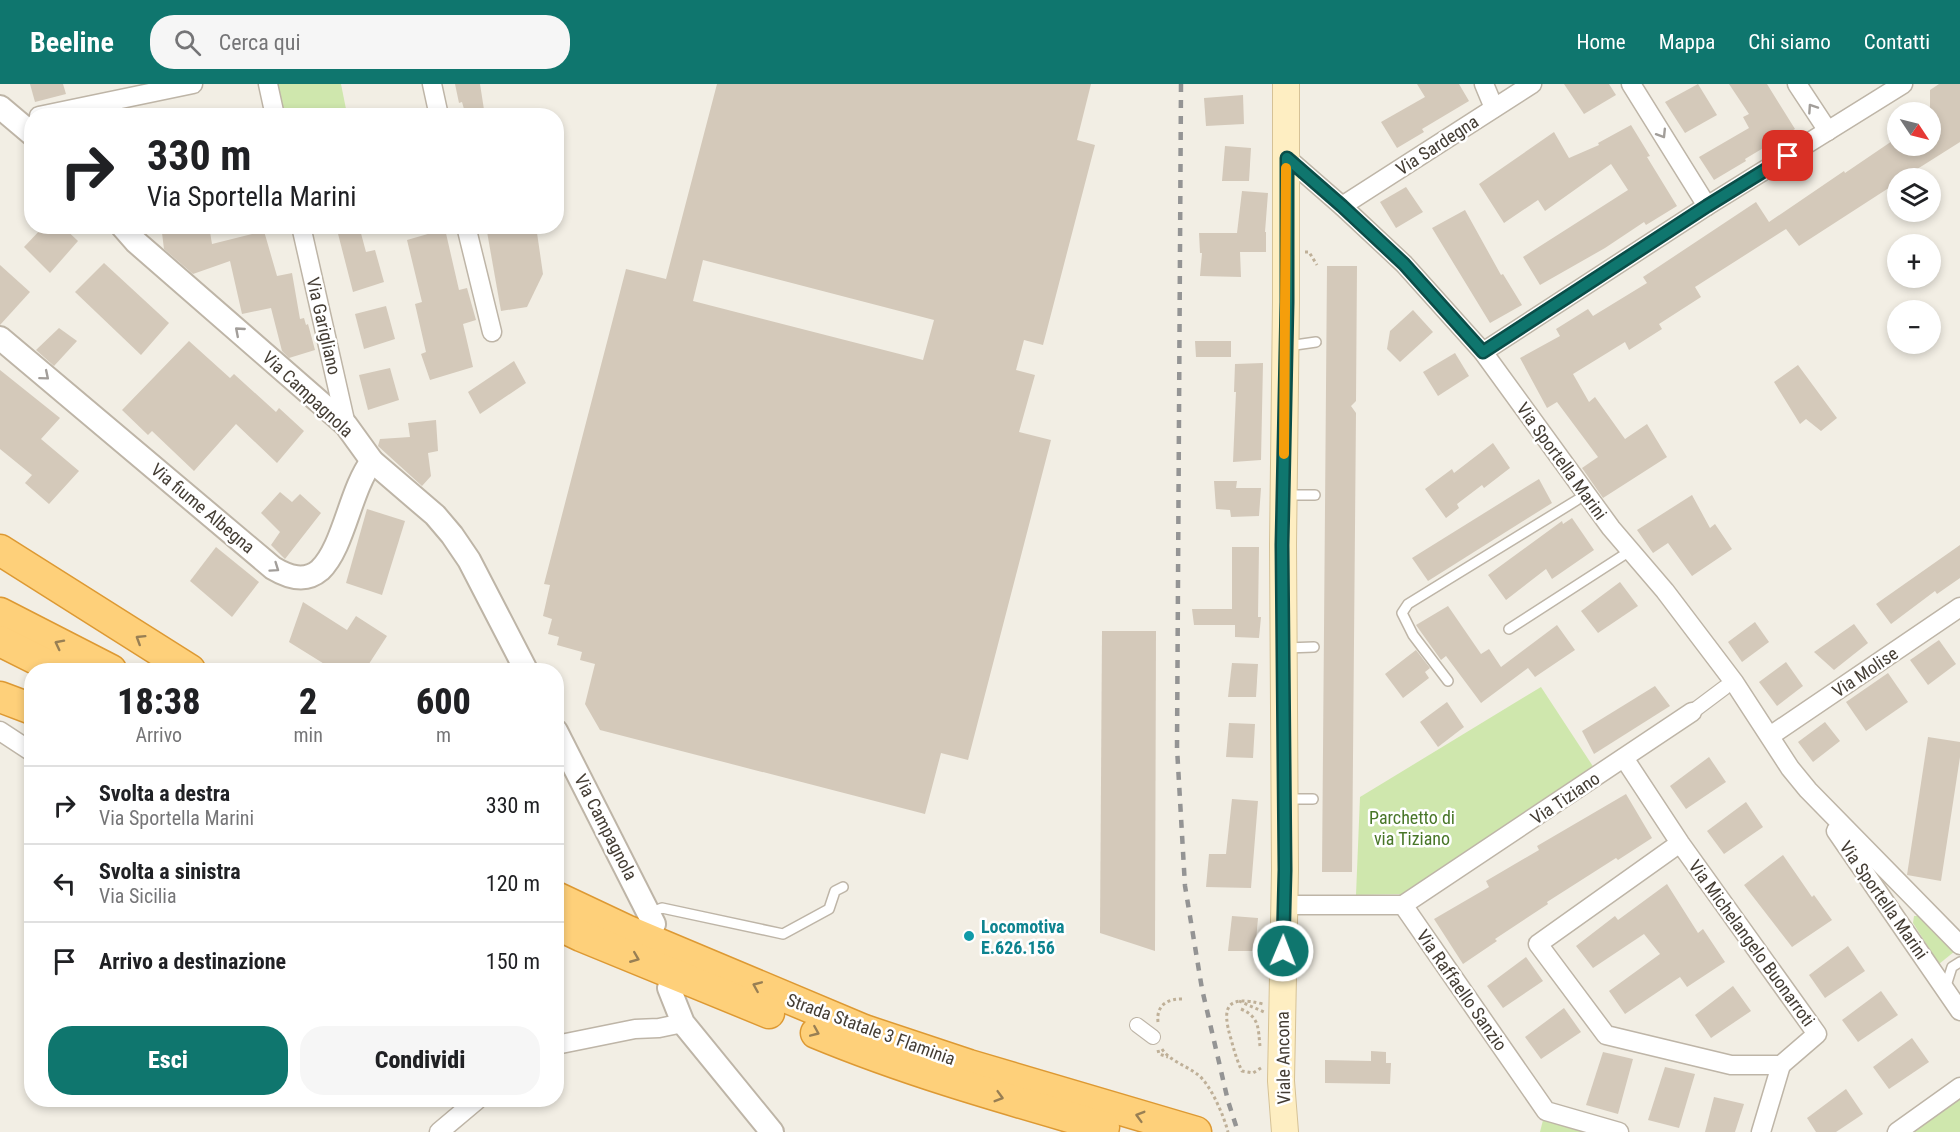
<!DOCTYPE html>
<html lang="it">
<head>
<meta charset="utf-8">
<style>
	:root { --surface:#fff; --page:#f6f6f6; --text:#202124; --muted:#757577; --line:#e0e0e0; --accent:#0f766e }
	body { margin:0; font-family:"Roboto Condensed",sans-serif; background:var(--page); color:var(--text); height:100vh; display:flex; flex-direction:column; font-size:22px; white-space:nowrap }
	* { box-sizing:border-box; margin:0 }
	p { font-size:20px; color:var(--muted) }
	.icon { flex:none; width:33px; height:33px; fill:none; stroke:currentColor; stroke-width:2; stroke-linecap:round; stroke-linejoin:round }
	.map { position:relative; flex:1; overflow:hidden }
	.details { position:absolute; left:24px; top:579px; width:540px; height:444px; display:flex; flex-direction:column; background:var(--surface); border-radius:24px; box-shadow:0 3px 9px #0003 }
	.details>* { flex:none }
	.top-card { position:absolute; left:24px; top:24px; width:540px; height:126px; border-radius:24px; box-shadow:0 3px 9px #0003; background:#fff; color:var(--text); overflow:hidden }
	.needle { width:39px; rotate:125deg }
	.controls { position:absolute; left:1887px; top:18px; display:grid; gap:12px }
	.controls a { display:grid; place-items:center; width:54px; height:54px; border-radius:50%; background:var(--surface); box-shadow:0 3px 9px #0003; font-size:30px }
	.pin { position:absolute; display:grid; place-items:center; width:51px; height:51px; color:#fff; margin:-26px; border-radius:12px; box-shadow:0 3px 9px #0006 }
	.me { position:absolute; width:66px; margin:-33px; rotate:1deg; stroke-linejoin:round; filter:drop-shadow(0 0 4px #0008) }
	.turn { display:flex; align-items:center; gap:21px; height:126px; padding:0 24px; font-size:27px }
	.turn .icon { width:78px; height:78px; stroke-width:2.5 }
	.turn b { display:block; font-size:42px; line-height:51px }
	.eta { display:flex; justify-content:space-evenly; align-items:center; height:102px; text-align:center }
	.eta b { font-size:36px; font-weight:800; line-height:42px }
	.cta { display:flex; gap:12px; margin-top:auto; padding:12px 24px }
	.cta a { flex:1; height:69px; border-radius:24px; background:var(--accent); color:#fff; font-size:24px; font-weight:800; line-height:69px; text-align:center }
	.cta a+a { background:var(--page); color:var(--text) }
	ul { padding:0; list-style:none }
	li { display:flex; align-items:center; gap:18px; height:78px; padding:0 24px; border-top:2px solid var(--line) }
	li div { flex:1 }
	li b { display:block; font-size:22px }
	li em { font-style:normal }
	header { display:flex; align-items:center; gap:36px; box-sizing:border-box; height:84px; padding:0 30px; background:var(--accent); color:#fff }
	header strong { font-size:28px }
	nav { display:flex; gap:33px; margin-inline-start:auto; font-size:21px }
	.search { width:420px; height:54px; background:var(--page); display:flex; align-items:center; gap:15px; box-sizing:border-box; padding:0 21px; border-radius:24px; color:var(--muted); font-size:22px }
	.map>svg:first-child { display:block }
	.green { fill:#cfe7ad }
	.building { fill:#d4c9ba; fill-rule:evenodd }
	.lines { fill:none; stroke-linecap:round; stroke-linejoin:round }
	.service-casing { stroke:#beb5a7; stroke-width:12 }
	.pedestrian-casing { stroke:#beb5a7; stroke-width:16 }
	.minor-casing { stroke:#beb5a7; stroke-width:21 }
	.tertiary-casing { stroke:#beb5a7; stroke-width:26 }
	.secondary-casing { stroke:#d6c296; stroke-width:28 }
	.trunk-casing { stroke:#d93; stroke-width:33 }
	.path { stroke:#bfb098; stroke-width:3; stroke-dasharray:3 3; stroke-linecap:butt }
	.service { stroke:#fff; stroke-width:9 }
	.pedestrian { stroke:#fff; stroke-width:14 }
	.minor { stroke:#fff; stroke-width:18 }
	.tertiary { stroke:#fff; stroke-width:22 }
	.secondary { stroke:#feeec2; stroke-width:26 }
	.trunk { stroke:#fed07a; stroke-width:30 }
	.rail { stroke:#949494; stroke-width:4.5; stroke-dasharray:8 8; stroke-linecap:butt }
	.oneway { stroke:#a29e9a }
	.oneway2 { stroke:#987f54 }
	.route-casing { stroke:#0a4d48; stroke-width:15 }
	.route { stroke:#0f766e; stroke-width:10 }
	.slow { stroke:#f59e0b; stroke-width:10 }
	.culture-dot { fill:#0f9aa8; stroke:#fff; stroke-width:2 }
	.labels { text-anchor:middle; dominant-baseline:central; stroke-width:5; stroke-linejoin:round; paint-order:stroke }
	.street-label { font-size:18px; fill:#443d34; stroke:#fff }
	.park-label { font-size:18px; fill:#487628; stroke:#fff }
	.culture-label { font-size:18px; font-weight:bold; fill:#0d838f; stroke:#fff; text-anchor:start }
</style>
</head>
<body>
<header>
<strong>Beeline</strong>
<div class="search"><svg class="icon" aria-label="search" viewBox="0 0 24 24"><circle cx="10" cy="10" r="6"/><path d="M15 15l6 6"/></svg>Cerca qui</div>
<nav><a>Home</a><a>Mappa</a><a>Chi siamo</a><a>Contatti</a></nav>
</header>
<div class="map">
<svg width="1960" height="1048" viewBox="0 0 1960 1048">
	<rect width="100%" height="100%" fill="#f2eee4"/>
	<g class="green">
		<path d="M278,0H341L347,30L342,32L282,31Z"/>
		<path d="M1541,603L1598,690L1405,810L1356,811L1360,713Z"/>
		<path d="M1914,832H1921L1955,867L1939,880L1913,839Z"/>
		<path d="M1960,1007V1048H1902Z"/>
		<path d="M1545,1028L1616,1048H1540Z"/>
	</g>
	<g class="building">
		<path d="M30,0H63L66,10L35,18Z"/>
		<path d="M455,0H480L485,32H466L462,18L459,19Z"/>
		<path d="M717,0H1091L1077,56L1095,61L1043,261L1024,256L1016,286L1035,291L1019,348L1051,356L968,676L941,669L925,730L600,646L585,620L595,580L580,576L582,568L557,561L559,553L548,550L552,535L543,532L550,501L544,500L626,185L666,195ZM703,176L934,236L923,276L693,217Z"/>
		<path d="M1417,0H1459L1469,17L1422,45L1424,48L1397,64L1381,38L1425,13Z"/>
		<path d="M1564,0H1609L1616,11L1584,30Z"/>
		<path d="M1698,0L1717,31L1685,49L1665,18Z"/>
		<path d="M1729,0H1767L1795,45L1745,75L1746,77L1714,96L1699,73L1749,44L1743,33L1749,30Z"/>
		<path d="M1939,0H1960V58L1903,94H1898V98L1799,162L1786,145L1695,203L1701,213L1659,240L1662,245L1629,266L1625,258L1573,290L1589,318L1595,313L1625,355L1647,340L1667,373L1603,414L1582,384L1598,373L1557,318L1547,324L1520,274L1560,252L1556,245L1588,225L1593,232L1647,199L1643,193L1756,118L1769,138L1844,87L1845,89L1898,53V62H1930V6Z"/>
		<path d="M1243,11L1244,40L1206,42L1204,14Z"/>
		<path d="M1631,41L1650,72L1647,73L1677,122L1646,141L1644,138L1605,164L1540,201L1523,173L1628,106L1611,80L1545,127L1538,116L1504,139L1479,100L1554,48L1569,74L1599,61L1598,59Z"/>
		<path d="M1225,62L1251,64L1249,97H1222Z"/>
		<path d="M1406,103L1423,128L1396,144L1380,118Z"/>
		<path d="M1242,107L1268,109L1265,148H1266V168H1240L1241,193L1200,192L1202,169H1200L1199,149H1237Z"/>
		<path d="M1465,126L1501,191L1503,190L1522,221L1490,239L1432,144Z"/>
		<path d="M44,142H62L78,157L50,189L24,163Z"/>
		<path d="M192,142H209L212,160L264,147L277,192L292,189L300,235L304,234L306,241L308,240L315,266L289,274L282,267L271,224L242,230L230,177L193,190L164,165L162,149Z"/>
		<path d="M336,142H359L366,168L375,166L384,198L353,208Z"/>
		<path d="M486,142H536L543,190L527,223L501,227Z"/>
		<path d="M445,145L459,206L467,204L476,236L463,240L473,283L430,296L421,270L426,268L415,220L422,218L407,156Z"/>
		<path d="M104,179L169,239L141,271L75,208Z"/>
		<path d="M0,181L30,208L0,241Z"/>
		<path d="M1327,182H1357L1356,317L1351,322L1356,329L1352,788H1322Z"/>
		<path d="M386,222L395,255L364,265L355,230Z"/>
		<path d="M1413,226L1433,248L1400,278L1387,265L1390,247Z"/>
		<path d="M59,244L77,257L54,282L36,266Z"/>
		<path d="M189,257L230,294L234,290L276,328L279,324L304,347L277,379L236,340L194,387L152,347L148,351L122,326Z"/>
		<path d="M1195,257H1231V273H1196Z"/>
		<path d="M1455,269L1469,292L1438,312L1423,288Z"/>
		<path d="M514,277L526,299L480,330L468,308Z"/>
		<path d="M1263,279L1261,376L1233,378L1236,308H1234L1235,280Z"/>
		<path d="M1798,281L1837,334L1821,347L1806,335L1800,340L1774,298Z"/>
		<path d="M390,284L399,316L368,326L359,291Z"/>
		<path d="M0,286L60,334L41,355L79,387L49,420L25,399L32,391L0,365Z"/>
		<path d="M436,336L438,367L428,369L431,392L422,402L378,362L380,355L410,353L408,339Z"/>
		<path d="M1493,359L1510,384L1484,404L1482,401L1457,420L1459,424L1446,434L1425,405L1452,385L1454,389Z"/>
		<path d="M1539,395L1552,419L1428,497L1412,474Z"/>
		<path d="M1214,397H1237L1236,404H1261L1259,432L1231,433L1230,426L1216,425Z"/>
		<path d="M280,408L292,418L300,410L321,429L285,475L271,461L280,448L261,429Z"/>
		<path d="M1692,411L1710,444L1715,440L1732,465L1692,492L1668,459L1653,469L1637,446Z"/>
		<path d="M367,425L405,437L382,511L346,499Z"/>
		<path d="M1572,434L1594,466L1552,495L1546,485L1506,516L1488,491L1562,437L1563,440Z"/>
		<path d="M1960,461V494L1937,510L1935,507L1891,540L1876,520Z"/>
		<path d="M216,463L259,498L232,533L190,497Z"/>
		<path d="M1232,463H1259L1258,533H1261L1259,554L1235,553V541H1194L1192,525H1232Z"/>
		<path d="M1620,498L1638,522L1598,549L1581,527Z"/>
		<path d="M303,518L347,546L356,532L387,552L365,586H334L289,558Z"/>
		<path d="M1448,522L1481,570L1489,565L1501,583L1557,541L1575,566L1535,593L1528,584L1481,619L1446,572L1441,576L1416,541Z"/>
		<path d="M1755,538L1769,558L1742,578L1728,558Z"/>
		<path d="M1854,540L1868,559L1834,586L1814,568Z"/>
		<path d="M1102,547H1156L1155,867L1100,849Z"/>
		<path d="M1939,556L1956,580L1928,601L1910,576Z"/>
		<path d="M1416,566L1430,584L1425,588L1429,594L1403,614L1385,590Z"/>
		<path d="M1786,578L1803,602L1777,622L1759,598Z"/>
		<path d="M1232,579L1258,580L1256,613H1228Z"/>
		<path d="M1888,589L1908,618L1866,647L1846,618Z"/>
		<path d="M1655,602L1670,622L1594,670L1582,647Z"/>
		<path d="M1447,618L1464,643L1438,663L1420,638Z"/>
		<path d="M1825,638L1840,657L1813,678L1798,658Z"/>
		<path d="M1229,639L1255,640L1253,674L1226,673Z"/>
		<path d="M1928,653L1960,658V673L1941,797L1907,791Z"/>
		<path d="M1709,673L1726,698L1686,725L1670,702Z"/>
		<path d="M1626,710L1652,754L1618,776L1616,774L1547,818L1548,820L1495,855L1497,857L1463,880L1434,835L1489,803L1486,797L1539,766L1537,762Z"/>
		<path d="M1232,715L1258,717L1251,804L1206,803L1209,770H1226Z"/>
		<path d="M1746,718L1763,743L1724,770L1707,747Z"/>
		<path d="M1783,771L1812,813L1814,811L1832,836L1792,863L1744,801Z"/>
		<path d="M1667,800L1698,849L1703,845L1725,878L1687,903L1680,893L1625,930L1609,907L1660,870L1644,850L1593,884L1576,862L1615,832L1618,836Z"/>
		<path d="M1232,832L1258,834L1255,867H1228Z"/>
		<path d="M1848,862L1865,887L1825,914L1809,891Z"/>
		<path d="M1526,873L1543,897L1503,924L1487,902Z"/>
		<path d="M1733,902L1751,927L1711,954L1695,931Z"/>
		<path d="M1881,907L1898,931L1858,958L1842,936Z"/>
		<path d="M1564,924L1581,948L1541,975L1525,953Z"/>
		<path d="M1912,954L1929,978L1889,1005L1873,983Z"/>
		<path d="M1371,967L1386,968V979H1391L1390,1000L1325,999V976L1371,977Z"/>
		<path d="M1603,968L1633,975L1618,1030L1586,1021Z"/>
		<path d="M1665,983L1695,990L1679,1044L1648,1036Z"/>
		<path d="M1846,1005L1863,1030L1836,1048H1816L1807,1034Z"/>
		<path d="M1714,1013L1744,1020L1735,1048H1705Z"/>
	</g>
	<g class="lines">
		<g class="service-casing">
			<g id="service">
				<path d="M1288,262L1316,258"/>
				<path d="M1286,411H1315"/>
				<path d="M1509,545L1630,467"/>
				<path d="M1286,564L1314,563"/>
				<path d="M1448,597L1413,551L1402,529L1408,520L1577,416"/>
				<path d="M1287,715H1313"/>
				<path d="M649,829L662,824L783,850L829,825L835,807L843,803"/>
				<path d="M1945,905L1952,883L1960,878"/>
			</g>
		</g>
		<g class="pedestrian-casing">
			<g id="pedestrian">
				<path d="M1692,628L1724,604"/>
				<path d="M1137,941L1153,953"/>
			</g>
		</g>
		<g class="minor-casing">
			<g id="minor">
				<path d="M268,0L275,32"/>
				<path d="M432,0L439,32"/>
				<path d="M1484,0L1494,24"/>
				<path d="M1631,0L1707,122"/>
				<path d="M1797,0L1828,47"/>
				<path d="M39,32L193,0"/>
				<path d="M1287,74L1342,122L1404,180L1483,268L1611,444L1665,507L1734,598L1790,684L1808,706L1960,861"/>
				<path d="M1342,122L1532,0"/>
				<path d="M301,142L346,341"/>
				<path d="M466,142L492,248"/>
				<path d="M1483,268L1707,122L1903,0"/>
				<path d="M0,647L32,668"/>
				<path d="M1770,652L1960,523"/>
				<path d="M1624,674L1680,759L1817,950L1781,981H1731L1606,951L1538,860L1680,759"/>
				<path d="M1836,747L1960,927"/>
				<path d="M1284,821H1403L1546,1027L1619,1048"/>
				<path d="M1403,821L1692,628"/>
				<path d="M556,961L635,945L659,944L683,939"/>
				<path d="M439,1048L477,1016"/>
				<path d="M1761,1048L1781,981"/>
				<path d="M1897,1048L1960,1003"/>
			</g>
		</g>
		<g class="tertiary-casing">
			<g id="tertiary">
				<path d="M0,23L32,50"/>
				<path d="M122,142L136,158L346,341L372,377L435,431L452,451L469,476L526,586"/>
				<path d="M0,254L273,484C288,493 305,499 320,486C344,463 350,406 372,377"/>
				<path d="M556,647L654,840"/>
				<path d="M669,904L683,939L772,1048"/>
			</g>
		</g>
		<g class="secondary-casing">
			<path id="secondary" d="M1285,1048L1281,997L1285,786L1283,461L1286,218V0"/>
		</g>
		<g class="trunk-casing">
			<g id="trunk">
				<path d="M0,466L190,586"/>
				<path d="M0,529L111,586"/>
				<path d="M0,557L58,586"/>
				<path d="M0,613L32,625"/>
				<path d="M556,813L626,846L864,946L969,981L1196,1048"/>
				<path d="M556,840L581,852L769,929"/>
				<path d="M816,949C910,988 1007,1015 1104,1043"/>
			</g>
		</g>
		<g class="path">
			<path d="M1305,168H1309L1317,181"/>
			<path d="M1239,917L1264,928"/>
			<path d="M1241,925C1260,933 1258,945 1260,962"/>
			<path d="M1158,938C1156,920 1169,914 1185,915"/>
			<path d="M1162,965C1170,977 1185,981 1197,990C1210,999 1224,1032 1228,1048"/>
			<path d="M1158,966L1159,970L1168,973"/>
			<path d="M1261,984L1253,989L1242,987C1237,977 1234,966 1231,955C1221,922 1227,911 1263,920"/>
		</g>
		<use href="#service" class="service"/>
		<use href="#pedestrian" class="pedestrian"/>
		<use href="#minor" class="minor"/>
		<use href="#tertiary" class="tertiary"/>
		<use href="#secondary" class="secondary"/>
		<use href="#trunk" class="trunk"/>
		<path class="rail" d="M1181,0L1177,664L1185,802L1202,905L1228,1017L1238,1048"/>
	</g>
	<defs><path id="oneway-chevron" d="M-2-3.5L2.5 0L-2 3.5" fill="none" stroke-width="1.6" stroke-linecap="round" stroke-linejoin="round" transform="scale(1.5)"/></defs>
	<g class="oneway">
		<use href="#oneway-chevron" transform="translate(1812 24) rotate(-124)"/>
		<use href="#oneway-chevron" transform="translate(1662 50) rotate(58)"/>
		<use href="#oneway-chevron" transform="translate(239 247) rotate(-139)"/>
		<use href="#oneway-chevron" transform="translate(45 292) rotate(40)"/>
		<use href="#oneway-chevron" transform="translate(275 484) rotate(35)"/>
	</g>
	<g class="oneway2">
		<use href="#oneway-chevron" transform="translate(140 555) rotate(-148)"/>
		<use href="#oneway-chevron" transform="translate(59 560) rotate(-153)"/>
		<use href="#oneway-chevron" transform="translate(635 874) rotate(22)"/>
		<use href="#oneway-chevron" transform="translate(757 902) rotate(-157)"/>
		<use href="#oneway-chevron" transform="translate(815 948) rotate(23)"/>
		<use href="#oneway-chevron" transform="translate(999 1013) rotate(16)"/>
		<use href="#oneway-chevron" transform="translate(1140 1032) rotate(-164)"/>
	</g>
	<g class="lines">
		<g class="route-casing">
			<path id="route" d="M1283,867L1285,786L1282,461L1287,218V74L1342,122L1404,180L1483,268L1707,122L1788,72"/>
		</g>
		<use href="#route" class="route"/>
		<path class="slow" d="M1284,370L1286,84"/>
	</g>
	<circle class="culture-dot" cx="969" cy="852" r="6"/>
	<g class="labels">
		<g class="street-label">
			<text transform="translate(1437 61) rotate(-33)">Via Sardegna</text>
			<text transform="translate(324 242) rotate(77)">Via Garigliano</text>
			<text transform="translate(308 310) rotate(43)">Via Campagnola</text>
			<text transform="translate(1562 377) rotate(54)">Via Sportella Marini</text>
			<text transform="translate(203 424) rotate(40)">Via fiume Albegna</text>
			<text transform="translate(1865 588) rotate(-34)">Via Molise</text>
			<text transform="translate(1565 714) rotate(-34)">Via Tiziano</text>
			<text transform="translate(606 743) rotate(63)">Via Campagnola</text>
			<text transform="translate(1884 816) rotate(55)">Via Sportella Marini</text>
			<text transform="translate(1752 859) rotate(54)">Via Michelangelo Buonarroti</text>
			<text transform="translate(1462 906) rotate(55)">Via Raffaello Sanzio</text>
			<text transform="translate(871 945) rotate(20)">Strada Statale 3 Flaminia</text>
			<text transform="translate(1283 974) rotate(-91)">Viale Ancona</text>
		</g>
		<g class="park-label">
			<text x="1412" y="733">Parchetto di<tspan x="1412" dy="21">via Tiziano</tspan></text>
		</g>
		<g class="culture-label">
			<text x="981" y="842">Locomotiva<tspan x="981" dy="21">E.626.156</tspan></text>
		</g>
	</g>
</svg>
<div class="controls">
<a><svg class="needle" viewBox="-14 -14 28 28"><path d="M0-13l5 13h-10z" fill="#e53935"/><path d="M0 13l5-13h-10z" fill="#757577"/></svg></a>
<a><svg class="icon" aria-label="layers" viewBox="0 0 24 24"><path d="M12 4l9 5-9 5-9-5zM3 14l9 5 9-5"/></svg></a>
<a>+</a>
<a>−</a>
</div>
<div class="pin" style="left:1788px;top:72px;background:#d93025"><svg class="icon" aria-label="arrive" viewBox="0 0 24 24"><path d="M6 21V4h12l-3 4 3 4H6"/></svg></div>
<svg class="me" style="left:1283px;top:867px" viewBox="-20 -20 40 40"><circle r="17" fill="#0f766e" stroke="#fff" stroke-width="3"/><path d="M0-11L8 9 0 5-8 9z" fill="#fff"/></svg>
<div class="top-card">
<div class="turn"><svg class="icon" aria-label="right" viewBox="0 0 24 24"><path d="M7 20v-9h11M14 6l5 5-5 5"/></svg><div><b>330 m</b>Via Sportella Marini</div></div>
</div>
<section class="details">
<div class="eta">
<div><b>18:38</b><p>Arrivo</p></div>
<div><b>2</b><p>min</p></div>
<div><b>600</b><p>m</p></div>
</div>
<ul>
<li><svg class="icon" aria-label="right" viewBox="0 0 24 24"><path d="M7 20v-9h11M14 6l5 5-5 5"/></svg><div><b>Svolta a destra</b><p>Via Sportella Marini</p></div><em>330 m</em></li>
<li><svg class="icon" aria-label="left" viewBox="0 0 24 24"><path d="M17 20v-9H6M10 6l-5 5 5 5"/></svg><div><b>Svolta a sinistra</b><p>Via Sicilia</p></div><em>120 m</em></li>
<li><svg class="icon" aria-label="arrive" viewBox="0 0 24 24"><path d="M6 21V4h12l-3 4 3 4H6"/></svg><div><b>Arrivo a destinazione</b></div><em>150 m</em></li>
</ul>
<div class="cta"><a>Esci</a><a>Condividi</a></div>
</section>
</div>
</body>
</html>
